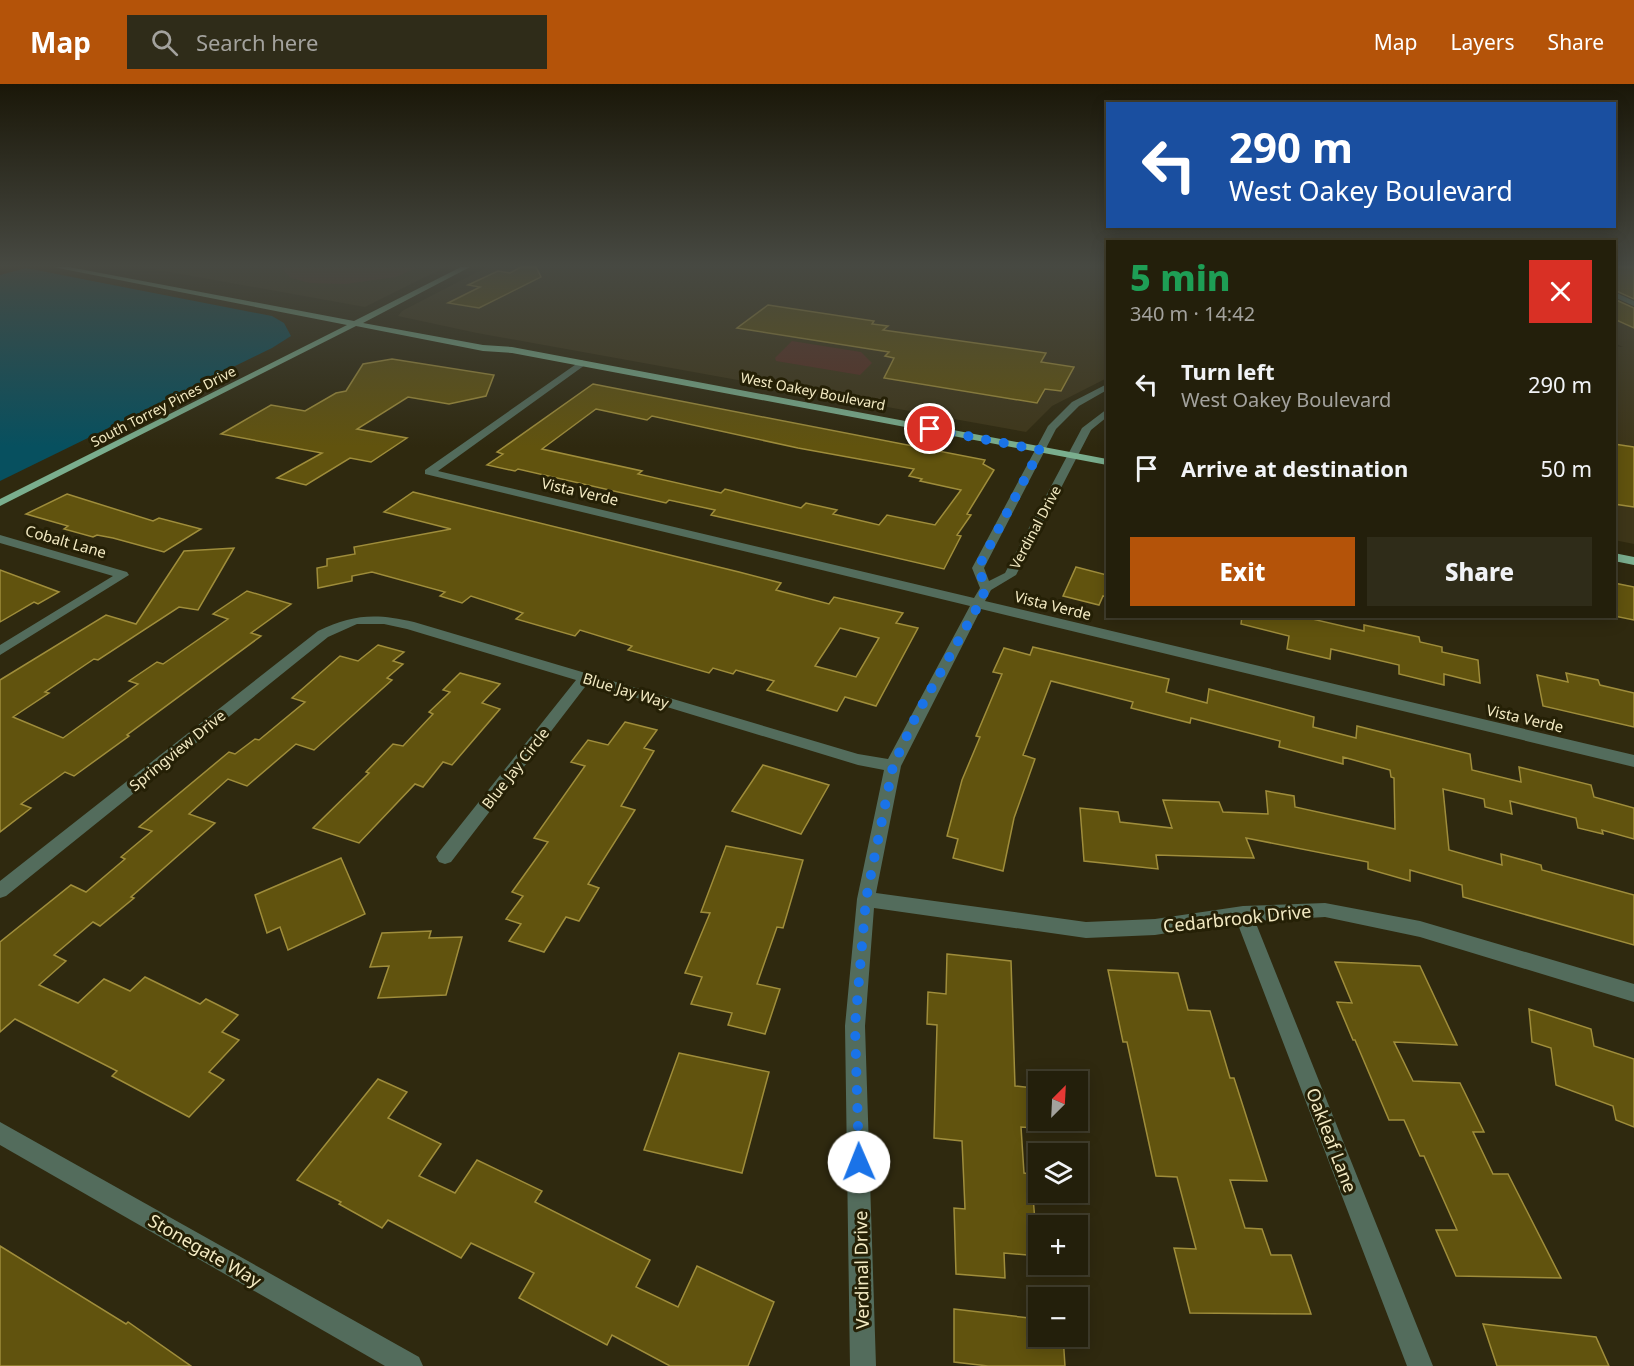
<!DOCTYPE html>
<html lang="en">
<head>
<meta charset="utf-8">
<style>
	:root { --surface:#231f0b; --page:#2f2c19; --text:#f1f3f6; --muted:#a3a29d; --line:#403d2c; --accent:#b45309 }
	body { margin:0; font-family:"Noto Sans",sans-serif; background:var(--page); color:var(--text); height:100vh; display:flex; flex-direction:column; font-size:22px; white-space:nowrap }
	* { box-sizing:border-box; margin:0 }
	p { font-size:20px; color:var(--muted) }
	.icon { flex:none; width:33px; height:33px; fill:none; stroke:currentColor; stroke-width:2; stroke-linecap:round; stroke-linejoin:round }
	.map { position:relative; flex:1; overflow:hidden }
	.details { position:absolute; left:1106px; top:156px; width:510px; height:378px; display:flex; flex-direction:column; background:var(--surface); border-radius:0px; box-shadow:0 3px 15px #0003,0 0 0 2px var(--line) }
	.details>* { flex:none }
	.hud { position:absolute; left:1106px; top:18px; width:510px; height:126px; border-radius:0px; box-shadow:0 3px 15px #0003,0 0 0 2px var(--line); background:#1a4fa0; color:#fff; overflow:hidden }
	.needle { width:39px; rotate:24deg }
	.buttons { position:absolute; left:1028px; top:987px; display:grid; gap:12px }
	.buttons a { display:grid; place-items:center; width:60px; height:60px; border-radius:0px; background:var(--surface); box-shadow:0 3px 15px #0003,0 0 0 2px var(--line); font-size:30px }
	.pin { position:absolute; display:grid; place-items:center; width:51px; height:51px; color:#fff; margin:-26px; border:3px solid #fff; border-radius:50%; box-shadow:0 2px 6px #0007 }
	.me { position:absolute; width:66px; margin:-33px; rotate:359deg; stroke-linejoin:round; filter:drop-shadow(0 0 4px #0008) }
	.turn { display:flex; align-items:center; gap:21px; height:126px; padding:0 24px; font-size:27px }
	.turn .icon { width:78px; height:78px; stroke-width:2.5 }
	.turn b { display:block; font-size:42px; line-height:51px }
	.round { display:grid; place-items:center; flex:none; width:63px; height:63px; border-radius:0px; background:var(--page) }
	.overview { display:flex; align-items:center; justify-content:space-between; height:102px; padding:0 24px }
	h1 { font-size:36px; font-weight:800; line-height:45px; color:#1e9e55 }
	.primary-button { display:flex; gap:12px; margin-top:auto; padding:12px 24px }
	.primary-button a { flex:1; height:69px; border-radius:0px; background:var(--accent); color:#fff; font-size:24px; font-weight:800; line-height:69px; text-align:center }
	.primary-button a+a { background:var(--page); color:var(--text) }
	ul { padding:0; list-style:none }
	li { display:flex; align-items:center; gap:18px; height:84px; padding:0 24px }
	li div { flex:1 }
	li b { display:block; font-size:22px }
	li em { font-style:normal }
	header { display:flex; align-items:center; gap:36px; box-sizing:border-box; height:84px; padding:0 30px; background:var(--accent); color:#fff }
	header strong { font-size:28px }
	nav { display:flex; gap:33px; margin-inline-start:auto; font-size:21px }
	.search { width:420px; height:54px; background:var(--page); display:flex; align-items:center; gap:15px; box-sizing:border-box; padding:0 21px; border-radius:0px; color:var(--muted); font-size:22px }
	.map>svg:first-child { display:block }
	.built { fill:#3e3619 }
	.green { fill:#582f24 }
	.water { fill:#07505f }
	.building { fill:#61530e; stroke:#9f8d3b; stroke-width:1.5; fill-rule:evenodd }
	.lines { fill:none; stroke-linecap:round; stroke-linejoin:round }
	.minor { fill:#536c5c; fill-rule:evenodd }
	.major { fill:#7aae8e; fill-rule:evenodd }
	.route { stroke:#1a73e8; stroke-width:10; stroke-dasharray:0 18 }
	.labels { text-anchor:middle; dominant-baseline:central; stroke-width:6; stroke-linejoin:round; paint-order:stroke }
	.far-street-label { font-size:14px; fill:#f3eac3; stroke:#252006 }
	.street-label { font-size:15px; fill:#f3eac3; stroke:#252006 }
	.near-street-label { font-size:18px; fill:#f3eac3; stroke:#252006 }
</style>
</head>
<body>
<header>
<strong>Map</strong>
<div class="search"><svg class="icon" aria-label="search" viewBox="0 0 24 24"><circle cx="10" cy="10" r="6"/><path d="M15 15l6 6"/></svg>Search here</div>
<nav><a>Map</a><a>Layers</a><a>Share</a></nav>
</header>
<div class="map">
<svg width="1634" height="1282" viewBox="0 0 1634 1282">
	<rect width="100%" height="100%" fill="#2f290f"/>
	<g class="built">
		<path d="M142,183H445L365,223Z"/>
		<path d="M487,183H1107V294L1052,322L1026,348L477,249L398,232L402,227Z"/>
		<path d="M1614,183H1634V460L1614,456V262L1623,263L1614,259Z"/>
	</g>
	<g class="green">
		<path d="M280,183H418L396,193L345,200L310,199L291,194Z"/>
		<path d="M792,257L861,268L872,279L860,291L776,277L775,274Z"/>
	</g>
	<path class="water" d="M26,184L272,232L284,239L291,252L272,264L0,397V191Z"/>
	<g class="building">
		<path d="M521,183H536L541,193L479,224L448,219L480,203L468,201L498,187L510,189Z"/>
		<path d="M1614,183H1634V215L1614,206Z"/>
		<path d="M1614,215L1634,224V244L1614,235Z"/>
		<path d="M768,221L874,237L872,240L888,242L883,246L1046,269L1041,278L1074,283L1061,307L1045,305L1037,319L884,294L894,274L885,272L889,268L737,244Z"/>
		<path d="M392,275L494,291L486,312L449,320L408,313L357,345L407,354L371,378L350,374L306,401L277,394L322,369L221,350L271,321L305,327L336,309L346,307L363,280Z"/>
		<path d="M593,300L985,376L983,380L994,386L967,430L971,431L957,451L961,452L944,485L711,431L715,426L669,416L666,419L518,385L515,387L487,381L503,370L497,368ZM596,325L647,336L652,332L798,364L914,385L909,392L922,395L920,397L961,406L935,441L887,431L879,441L833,430L837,426L806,419L801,424L725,405L721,409L638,390L642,387L542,365Z"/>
		<path d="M1614,360L1634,363V423L1614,420Z"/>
		<path d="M413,408L739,488L781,499L776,506L829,520L834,513L903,529L896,539L918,544L876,622L845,613L837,627L767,606L774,597L736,586L733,590L713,584L709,589L628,566L632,562L580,546L575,552L516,535L523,529L471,512L462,519L440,512L445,508L372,488L352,492V497L318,504L317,484L327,482V475L355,470L354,463L451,445L384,428ZM840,544L879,554L856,593L815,582Z"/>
		<path d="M67,410L153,437L159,434L201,445L164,468L113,454L97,451L93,453L64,445L68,442L26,430Z"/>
		<path d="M234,464L198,526L179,523L98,576L94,575L45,608L49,609L13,633L63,654L138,600L129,597L157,578L163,580L228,535L213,530L247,507L291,520L251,549L261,552L127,651L129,652L74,692L65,688L21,720L31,724L0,748V596L106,531L136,540L184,467Z"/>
		<path d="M1076,483L1107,491V513L1103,512L1099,521L1063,512Z"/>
		<path d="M0,486L59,508L38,520L34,518L0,538Z"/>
		<path d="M1614,499L1634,503V536L1614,532Z"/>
		<path d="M1242,532H1312V535L1364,547V541L1419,553L1420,558L1442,563V568L1478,576L1480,599L1444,590V601L1399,590V581L1331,565L1330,575L1287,565L1289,552L1241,540Z"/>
		<path d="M378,561L404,568L393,577L403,580L387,594L392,596L314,666L296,660L247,702L228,695L189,730L215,739L131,813L134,814L100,842L93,838L54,871L66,877L39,901L78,919L104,895L130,907L145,893L200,920L206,915L238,931L222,948L239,956L209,988L224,996L189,1033L112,992L117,987L15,935L0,948V858L71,801L86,808L125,775L121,773L152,747L139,743L229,668L235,670L255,655L259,656L305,618L292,614L340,572L358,577Z"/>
		<path d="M1033,563L1169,595L1166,608L1207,619L1209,605L1314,633L1313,643L1356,654L1357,642L1470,670L1472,686L1521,698L1519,683L1591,701L1594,713L1634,724V755L1602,746L1603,750L1578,744L1576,734L1510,717L1512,730L1485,723L1484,715L1443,705L1449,766L1502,781L1501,770L1541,781L1542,786L1634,811V861L1463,813L1462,801L1410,786V797L1368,785V778L1246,754L1254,774L1156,771L1158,785L1084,777L1080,724L1118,728L1120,738L1172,744L1163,716L1219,718L1223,728L1268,730L1266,707L1294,712L1295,723L1395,745L1394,694L1391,693L1390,686L1343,673V680L1279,663L1280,657L1191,634L1190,639L1131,624L1133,618L1051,597L1023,671L1035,675L1014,734L1003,787L953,774L958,755L947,752L962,696L980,653L976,652L1002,590L993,588L1004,564L1030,571Z"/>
		<path d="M460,589L500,600L482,619L500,625L452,681L443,678L423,703L415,700L359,759L313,744L369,689L366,688L393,660L403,662L433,630L429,628L450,608L443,606Z"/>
		<path d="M1566,589L1598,596L1600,601L1634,609V643L1543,622L1537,591L1568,598Z"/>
		<path d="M625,638L657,646L644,664L654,667L621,722L635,726L588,800L599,804L579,837L566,833L544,868L509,857L521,840L506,835L523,812L512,808L548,758L534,754L585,682L571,678L588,656L608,661Z"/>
		<path d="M763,681L829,701L801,750L732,727Z"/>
		<path d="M726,762L803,776L783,844L777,843L757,900L780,905L765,950L728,941L732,929L691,920L702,893L685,889L710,829L701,828Z"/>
		<path d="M341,774L365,830L288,866L280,843L267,849L255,811Z"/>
		<path d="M431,847L429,854L462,853L446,911L378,914L389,882L370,883L382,849Z"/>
		<path d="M947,870L1011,877L1015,1002L1033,1004L1035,1044L1021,1043L1024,1089L1031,1090L1038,1172L1004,1169L1005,1194L956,1190L954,1124L965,1125L962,1057L934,1054L937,941L927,940L928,908L946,910Z"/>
		<path d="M1335,878L1420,882L1457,961L1394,958L1413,997L1460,999L1484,1048H1473L1493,1090H1508L1561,1194L1456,1192L1436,1146H1457L1424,1072H1420L1404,1036H1389L1355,956H1353L1337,918L1352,919Z"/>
		<path d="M1108,886L1178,889L1188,926L1210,927L1230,994H1234L1267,1097L1230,1096L1245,1144L1262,1145L1271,1171H1291L1311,1230L1190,1229L1174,1164L1196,1165L1177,1093L1156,1092L1127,958H1123Z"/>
		<path d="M1529,925L1591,945L1594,962L1634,975V1043L1616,1036L1613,1022L1556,1001L1551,964L1532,958Z"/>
		<path d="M679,969L769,988L742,1089L644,1066Z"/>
		<path d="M378,995L407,1008L388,1034L441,1060L419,1092L455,1109L477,1076L542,1107L535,1118L650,1176L636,1203L678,1223L697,1182L774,1218L748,1282H670L612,1251L607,1261L519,1214L534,1189L471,1159L461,1174L388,1136L382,1144L339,1120L341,1118L297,1096Z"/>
		<path d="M0,1162L126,1240L128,1238L191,1282H0Z"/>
		<path d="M954,1225L1038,1235V1252H1063L1065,1282H988L954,1278Z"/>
		<path d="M1483,1240L1596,1253L1609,1282H1497Z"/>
	</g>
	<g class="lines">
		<g class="minor">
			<path d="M1614,208L1634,217V222L1614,213Z"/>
			<path d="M582,276L586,279L585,281L438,387L974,514L980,504L972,484L1048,342L1072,318L1107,300V306L1079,322L1056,345L984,484L989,497L1005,489L1082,344L1107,325V333L1091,346L1016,491L991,506L985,517L1634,671V683L981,525L901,682L876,809L1086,838L1155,835L1243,822L1325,819L1420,837L1634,900V918L1420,853L1325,833L1255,837L1433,1282H1407L1237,838L1155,851L1086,854L874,824L865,942L876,1282H850L845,942L857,815L884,686L858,681L588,599L451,778L445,780L439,778L436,773L439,768L576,596L407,545L384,540H357L328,553L6,812L0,814V797L318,547C353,530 376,529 414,538L858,670L888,675L970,522L425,390V386Z"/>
			<path d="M0,451L127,488L129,491L0,571V561L113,492L0,459Z"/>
			<path d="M0,1038L419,1273L423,1282H385L0,1061Z"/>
		</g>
		<g class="major">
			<path d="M53,183H69L354,237L461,183H470L363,239L483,261L512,263L1107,375V381L512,269L483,267L356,242L0,422V415L347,241Z"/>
			<path d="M1614,469L1634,473V481L1614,477Z"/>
		</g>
	</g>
	<linearGradient id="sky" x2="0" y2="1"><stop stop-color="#1a1708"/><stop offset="0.5" stop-color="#474942"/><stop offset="1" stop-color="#474942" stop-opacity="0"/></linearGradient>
	<rect width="1634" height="363" fill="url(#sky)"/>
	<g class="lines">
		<path class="route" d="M859,1078L855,942L866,815L893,682L916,632L979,520L986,504L978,484L1040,366L930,345"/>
	</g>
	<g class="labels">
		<g class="far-street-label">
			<text transform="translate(813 307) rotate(11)">West Oakey Boulevard</text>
			<text transform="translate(163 322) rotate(-27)">South Torrey Pines Drive</text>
			<text transform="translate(1035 443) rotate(-62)">Verdinal Drive</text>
		</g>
		<g class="street-label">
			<text transform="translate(580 407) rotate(13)">Vista Verde</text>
			<text transform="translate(66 457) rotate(16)">Cobalt Lane</text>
			<text transform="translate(1053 521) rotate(14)">Vista Verde</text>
			<text transform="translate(626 606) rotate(17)">Blue Jay Way</text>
			<text transform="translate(1525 634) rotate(13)">Vista Verde</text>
			<text transform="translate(177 666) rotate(-39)">Springview Drive</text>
			<text transform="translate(515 684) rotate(-52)">Blue Jay Circle</text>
		</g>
		<g class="near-street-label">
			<text transform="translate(1237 834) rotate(-6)">Cedarbrook Drive</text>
			<text transform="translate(1332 1056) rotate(69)">Oakleaf Lane</text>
			<text transform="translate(205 1166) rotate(30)">Stonegate Way</text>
			<text transform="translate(861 1186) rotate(-91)">Verdinal Drive</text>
		</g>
	</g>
</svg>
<div class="buttons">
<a><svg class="needle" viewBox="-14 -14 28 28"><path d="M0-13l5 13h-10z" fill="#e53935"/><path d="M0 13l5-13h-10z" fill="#a3a29d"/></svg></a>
<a><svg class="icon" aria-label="layers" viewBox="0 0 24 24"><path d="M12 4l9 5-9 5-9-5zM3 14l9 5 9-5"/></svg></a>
<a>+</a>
<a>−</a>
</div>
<div class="pin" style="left:930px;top:345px;background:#d93025"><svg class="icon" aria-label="arrive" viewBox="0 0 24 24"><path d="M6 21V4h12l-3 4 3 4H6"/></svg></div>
<svg class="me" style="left:859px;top:1078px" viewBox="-20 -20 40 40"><circle r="19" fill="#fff"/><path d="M0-13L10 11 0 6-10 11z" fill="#1a73e8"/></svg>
<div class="hud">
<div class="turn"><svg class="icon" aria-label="left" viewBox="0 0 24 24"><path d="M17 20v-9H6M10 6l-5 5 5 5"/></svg><div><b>290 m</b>West Oakey Boulevard</div></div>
</div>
<section class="details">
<div class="overview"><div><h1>5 min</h1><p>340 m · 14:42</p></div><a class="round" style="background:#d93025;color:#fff"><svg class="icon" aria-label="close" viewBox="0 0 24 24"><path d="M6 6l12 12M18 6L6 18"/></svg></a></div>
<ul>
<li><svg class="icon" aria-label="left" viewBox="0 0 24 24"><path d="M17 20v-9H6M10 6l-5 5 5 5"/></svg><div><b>Turn left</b><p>West Oakey Boulevard</p></div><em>290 m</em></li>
<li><svg class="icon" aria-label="arrive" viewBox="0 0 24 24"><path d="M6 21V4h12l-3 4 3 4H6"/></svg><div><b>Arrive at destination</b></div><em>50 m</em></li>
</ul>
<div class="primary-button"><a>Exit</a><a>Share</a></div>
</section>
</div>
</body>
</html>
